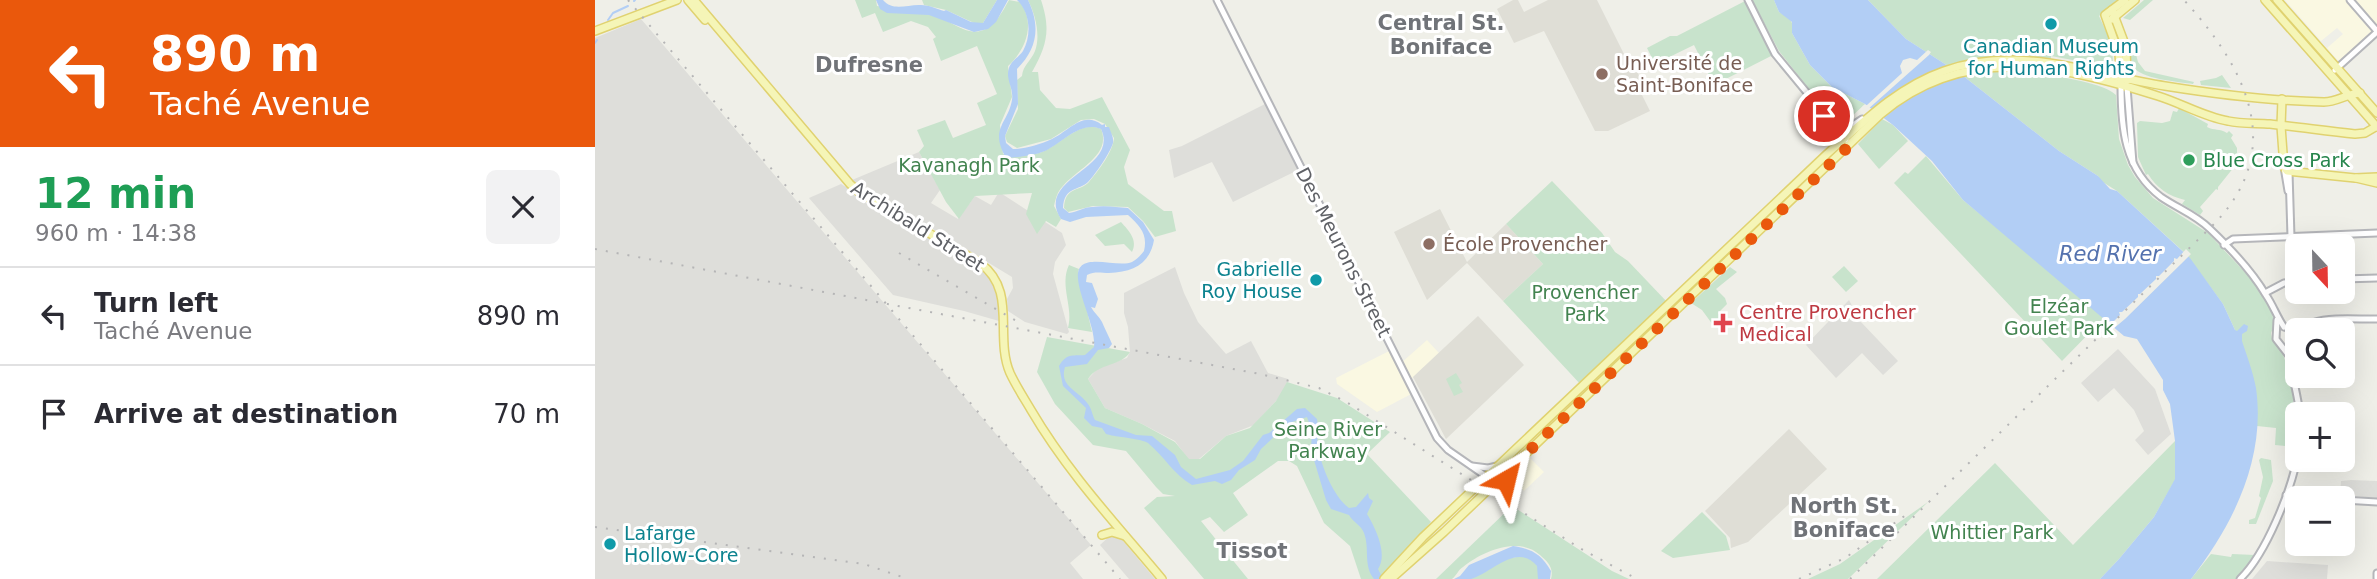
<!DOCTYPE html>
<html lang="en">
<head>
<meta charset="utf-8">
<style>
	:root { --surface:#fff; --page:#f2f2f3; --text:#2b2b33; --muted:#7c7c81; --line:#e1e1e2 }
	body { margin:0; font-family:"DejaVu Sans",sans-serif; background:var(--page); color:var(--text); height:100vh; display:flex; flex-direction:column; font-size:26px; white-space:nowrap }
	* { box-sizing:border-box; margin:0 }
	p { font-size:23px; color:var(--muted) }
	.icon { flex:none; width:38px; height:38px; fill:none; stroke:currentColor; stroke-width:2; stroke-linecap:round; stroke-linejoin:round }
	.map { position:relative; flex:1; overflow:hidden }
	.side { display:flex; flex-direction:column; background:var(--surface); width:595px }
	.side>* { flex:none }
	.hud { background:#ea580c; color:#fff; overflow:hidden }
	.needle { width:46px; rotate:158deg }
	.fabs { position:absolute; left:1690px; top:234px; display:grid; gap:14px }
	.fabs a { display:grid; place-items:center; width:70px; height:70px; border-radius:10px; background:var(--surface); box-shadow:0 7px 28px #0002; font-size:35px }
	.pin { position:absolute; display:grid; place-items:center; width:60px; height:60px; color:#fff; margin:-30px; border:4px solid #fff; border-radius:50%; box-shadow:0 2px 7px #0007 }
	.me { position:absolute; width:77px; margin:-38px; rotate:37deg; stroke-linejoin:round; filter:drop-shadow(0 0 5px #0008) }
	.turn { display:flex; align-items:center; gap:24px; height:147px; padding:0 35px; font-size:32px }
	.turn .icon { width:91px; height:91px; stroke-width:2.5 }
	.turn b { display:block; font-size:49px; line-height:60px }
	.round { display:grid; place-items:center; flex:none; width:74px; height:74px; border-radius:10px; background:var(--page) }
	.head { display:flex; align-items:center; justify-content:space-between; height:119px; padding:0 35px }
	h1 { font-size:42px; font-weight:700; line-height:52px; color:#1e9e55 }
	ul { padding:0; list-style:none }
	li { display:flex; align-items:center; gap:21px; height:98px; padding:0 35px; border-top:2px solid var(--line) }
	li div { flex:1 }
	li b { display:block; font-size:26px }
	li em { font-style:normal }
	main { display:flex; flex:1; min-height:0 }
	.map>svg:first-child { display:block }
	.commercial { fill:#faf8e2 }
	.industrial { fill:#dededa }
	.education { fill:#dfded6 }
	.green { fill:#c8e3cc }
	.water { fill:#b2cef5 }
	.pier { fill:#efefe8 }
	.lines { fill:none; stroke-linecap:round; stroke-linejoin:round }
	.stream { stroke:#b2cef5; stroke-width:2 }
	.minor-casing { stroke:#b5b6ba; stroke-width:9 }
	.major-casing { stroke:#e0d270; stroke-width:10 }
	.minor { stroke:#fff; stroke-width:5 }
	.major { stroke:#f5f5b7; stroke-width:7 }
	.rail { stroke:#b5b5b6; stroke-width:2; stroke-dasharray:2 9; stroke-linecap:butt }
	.route { stroke:#ea580c; stroke-width:12; stroke-dasharray:0 21.6 }
	.culture-dot { fill:#0f9aa8; stroke:#fff; stroke-width:2.5 }
	.education-dot { fill:#8d6e63; stroke:#fff; stroke-width:2.5 }
	.leisure-dot { fill:#2e9e5b; stroke:#fff; stroke-width:2.5 }
	.health-dot { fill:#e0444e; stroke:#fff; stroke-width:2.5 }
	.labels { text-anchor:middle; dominant-baseline:central; stroke-width:6; stroke-linejoin:round; paint-order:stroke }
	.culture-label { font-size:19px; fill:#0d838f; stroke:#fff }
	.education-label { font-size:19px; fill:#785e54; stroke:#fff; text-anchor:start }
	.leisure-label { font-size:19px; fill:#27864d; stroke:#fff; text-anchor:start }
	.park-label { font-size:19px; fill:#42834f; stroke:#fff }
	.street-label { font-size:19px; fill:#5f6166; stroke:#fff }
	.health-label { font-size:19px; fill:#be3a42; stroke:#fff; text-anchor:start }
	.neighbourhood-label { font-size:21px; font-weight:bold; fill:#707378; stroke:#fff }
	.water-label { font-size:21px; font-style:italic; fill:#5472ae; stroke:#fff }
</style>
</head>
<body>
<main>
<section class="side">
<div class="hud">
<div class="turn"><svg class="icon" aria-label="left" viewBox="0 0 24 24"><path d="M17 20v-9H6M10 6l-5 5 5 5"/></svg><div><b>890 m</b>Taché Avenue</div></div>
</div>
<div class="head"><div><h1>12 min</h1><p>960 m · 14:38</p></div><a class="round"><svg class="icon" aria-label="close" viewBox="0 0 24 24"><path d="M6 6l12 12M18 6L6 18"/></svg></a></div>
<ul>
<li><svg class="icon" aria-label="left" viewBox="0 0 24 24"><path d="M17 20v-9H6M10 6l-5 5 5 5"/></svg><div><b>Turn left</b><p>Taché Avenue</p></div><em>890 m</em></li>
<li><svg class="icon" aria-label="arrive" viewBox="0 0 24 24"><path d="M6 21V4h12l-3 4 3 4H6"/></svg><div><b>Arrive at destination</b></div><em>70 m</em></li>
</ul>
</section>
<div class="map">
<svg width="1782" height="579" viewBox="0 0 1782 579">
	<rect width="100%" height="100%" fill="#efefe8"/>
	<g class="commercial">
		<path d="M1690,0H1782V32L1746,64L1732,48L1748,34L1742,28L1726,41Z"/>
		<path d="M832,340L844,353L814,381L820,392L782,412L742,384L741,378L798,349L806,363Z"/>
		<path d="M935,458L949,472L929,491L915,476Z"/>
	</g>
	<g class="industrial">
		<path d="M46,19L496,545L475,563L488,579H0V38Z"/>
		<path d="M672,103L705,167L701,171L638,202L617,162L579,178L574,150L587,146Z"/>
		<path d="M324,152L345,190L336,203L363,219L380,196L396,205L404,192L467,233L471,245L460,262L458,274L474,332L472,334L430,322L413,311L412,299L418,288L417,277L257,180Z"/>
		<path d="M246,184L386,269L400,283L404,297V321L369,311L298,295L214,198Z"/>
		<path d="M580,267L589,293L603,322L631,354L656,341L673,373L693,379L691,388L681,401L659,425L631,436L604,459H593L580,441L547,424L510,408L493,379L503,368L532,358L535,352L533,327L529,313V293Z"/>
		<path d="M1254,300L1265,321L1303,361L1288,375L1267,353L1241,378L1211,345Z"/>
		<path d="M1523,349L1560,389L1576,434L1553,455L1540,440L1549,431L1539,410L1519,388L1503,402L1486,383Z"/>
		<path d="M1756,480L1782,481V498L1745,495L1746,481Z"/>
		<path d="M516,535L524,536L560,579H534L505,545Z"/>
		<path d="M1672,561L1733,565L1732,579H1657Z"/>
	</g>
	<g class="education">
		<path d="M918,0H923L929,12L953,0H1002L1032,60L1035,58L1039,65L1047,82L1042,85L1055,111L1013,131H1000L949,31L919,43L902,9Z"/>
		<path d="M845,209L872,262L911,224L948,264L908,301L872,263L832,300L799,232Z"/>
		<path d="M883,316L929,365L851,439L818,377Z"/>
		<path d="M1194,429L1232,469L1153,542L1136,548L1135,538L1110,511Z"/>
	</g>
	<g class="green">
		<path d="M260,0H281L282,6C302,9 324,11 343,17C352,20 360,26 368,29C393,39 404,18 414,0L425,2C441,23 431,50 413,66L417,97L405,125L408,154C421,155 434,157 447,152C465,145 486,119 506,129C517,155 482,169 468,186C462,192 461,198 459,206L466,219L461,227L451,221L442,234L431,214L437,193L380,196L364,219L351,202L324,152L329,146L322,130L350,120L358,138L391,125L382,103L402,94L382,46L346,61L338,39L341,37L333,27L316,21L288,32L280,13L267,18Z"/>
		<path d="M327,0H402L388,23H379L351,10L329,5Z"/>
		<path d="M433,0H446C456,30 452,45 437,72H443L445,90L461,108L475,109L507,97L535,150L529,167L533,184L569,211H577L581,231L560,237L548,221L533,207L498,206L473,212L469,208C470,186 485,192 494,182C503,171 518,152 519,138L510,124L499,119L486,120L456,139L422,148L412,142L410,136L423,109L422,80L427,76C428,65 436,61 440,51C446,35 440,14 433,0Z"/>
		<path d="M1152,0L1180,54L1119,85L1099,45L1060,64L1052,48L1075,36H1082Z"/>
		<path d="M1157,0H1179L1184,12L1194,18L1197,23V33L1215,65L1237,87L1270,104L1256,117L1243,116L1239,118L1231,111L1184,51Z"/>
		<path d="M1273,0H1522L1504,16L1517,44L1518,65L1515,67L1456,56V59L1406,57L1353,66L1311,39Z"/>
		<path d="M1549,0H1558L1535,20L1528,18Z"/>
		<path d="M1534,43H1538L1543,62L1550,71L1599,82L1598,84C1585,82 1544,79 1538,66C1535,60 1535,50 1534,43Z"/>
		<path d="M1416,70C1438,73 1507,80 1521,95L1524,139L1533,165L1540,177L1558,198L1613,233L1661,284L1674,306L1680,323L1676,333L1677,339L1687,351L1697,382L1700,428L1703,431L1701,447L1680,445L1681,428L1662,426L1640,330L1628,304L1591,254L1522,191L1506,181L1503,176L1464,151L1367,75L1390,71Z"/>
		<path d="M1627,75L1636,88L1606,85L1605,81L1621,78Z"/>
		<path d="M1584,108L1613,124L1612,127C1620,131 1624,128 1632,133L1634,131L1638,135L1636,138L1642,148V153L1645,154L1642,168L1639,167L1623,187V190L1621,189L1605,207L1608,211L1605,215L1587,204L1590,200C1573,196 1562,188 1553,174L1551,175L1543,157L1542,123L1545,121L1567,123L1575,121L1578,111L1582,112Z"/>
		<path d="M1287,119L1298,125L1313,141L1284,169L1263,144Z"/>
		<path d="M1331,156L1368,200L1510,317L1467,361L1299,183L1310,172L1313,174Z"/>
		<path d="M957,181L1007,233L1020,252L1033,261L1073,303L987,386L908,301L948,264L911,224Z"/>
		<path d="M526,222C534,231 543,240 537,252L529,244L510,246L500,235Z"/>
		<path d="M474,265L484,269L483,272L497,332L473,328C479,308 464,285 474,265Z"/>
		<path d="M1249,266L1263,281L1251,292L1237,277Z"/>
		<path d="M1135,267L1142,272L1121,289L1130,298L1132,304L1123,313L1126,317L1118,325L1107,310L1096,303Z"/>
		<path d="M452,337L535,352C527,366 503,363 493,379L510,408L547,424L580,442L594,459H605L631,436L655,428L681,401L692,382L742,398L795,432L772,454L836,522L788,575L783,579H766L755,546L729,523L702,466L694,461H683L638,493L653,515L629,532L615,517L606,521L653,579H609L549,508L562,497L580,496L568,494L561,487L531,451L498,445L460,404L442,372Z"/>
		<path d="M861,373L867,383L864,385L868,392L859,396L851,379Z"/>
		<path d="M1580,441V480L1559,517L1524,559L1505,579H1282L1400,463L1478,545Z"/>
		<path d="M1666,458L1676,460L1678,481L1661,524H1654V520L1660,518L1666,498L1664,496L1668,477L1664,460Z"/>
		<path d="M1333,502L1253,579H1213L1245,564Z"/>
		<path d="M917,506L1017,571L1034,579H956C959,568 953,562 945,555C924,536 888,551 868,567C863,570 862,575 857,579H841Z"/>
		<path d="M1107,512L1131,536L1135,550L1078,558L1066,551Z"/>
		<path d="M1616,554L1636,557L1637,554L1660,555L1651,571L1642,579H1596Z"/>
		<path d="M928,556L940,561L945,573L943,579H872L909,559Z"/>
	</g>
	<g class="water">
		<path d="M281,0H288C298,12 313,4 326,5C334,5 342,9 349,11L351,10L376,22L388,23L402,0H413L401,22L393,29L379,32L334,15L292,13L285,9Z"/>
		<path d="M422,0H433C446,27 442,49 422,69L423,104L410,136L411,143L418,149C430,149 446,144 457,139C473,132 488,110 507,125L510,124V127H514C516,133 519,138 518,143C515,153 500,175 493,182C484,191 469,186 468,208L474,213C482,212 489,207 497,207C510,205 521,207 533,208L548,222L559,240C555,264 538,272 514,273C506,273 500,271 492,275L491,282L497,283L503,299L500,308L496,307C499,313 504,316 507,322C510,329 514,337 517,344L514,348L503,350L492,364L470,367C464,387 483,390 493,404C497,409 497,415 500,420L541,435L557,436L580,455L586,467L601,479L635,470L648,461L668,435L674,433L702,409L710,408L722,419C724,429 721,438 723,448C727,467 738,496 754,508L761,507L773,493L774,498L778,501L772,514C781,529 793,554 783,569L788,579H779C768,565 775,549 769,533C766,525 758,522 754,515L736,509L731,500L716,450L717,431L712,417L697,422L681,435L666,449L660,460L644,470L636,480L627,484L620,481L597,485C579,475 569,456 553,443C547,439 523,437 515,435L511,434L507,428L497,426L489,418L491,408L468,386L464,366C472,353 476,356 490,355L499,347C501,329 485,299 483,279C480,249 522,269 537,262C541,260 546,255 549,251C553,234 545,226 533,215L491,217L475,222L466,219C439,178 525,169 506,129C486,120 467,143 450,151C438,156 423,157 411,158C394,128 413,124 417,100C419,88 410,79 414,68C416,61 424,57 428,51C437,35 435,12 422,0Z"/>
		<path d="M1179,0H1273L1311,39L1367,75L1464,151L1503,176L1515,189L1522,191L1595,258L1628,304L1640,330L1642,331L1649,324L1653,326L1652,331L1647,334V341C1652,356 1658,372 1661,388C1671,459 1638,525 1596,579H1505L1524,559L1559,517L1580,479V441L1575,404L1568,390V380L1542,339L1529,336L1368,200L1337,161L1298,125L1270,104L1237,87L1215,65L1197,33V22L1184,12Z"/>
		<path d="M918,546C937,549 946,554 956,571L955,579H943L942,566C922,542 897,573 876,579C871,579 864,579 859,579L865,576L874,565Z"/>
	</g>
	<g class="pier">
		<path d="M1333,50L1336,52L1334,55L1272,110L1267,106L1272,105L1307,73L1305,66L1308,60L1315,58L1322,60Z"/>
		<path d="M1591,249L1596,254L1586,264L1530,319L1518,329L1514,326L1525,315L1524,312H1527L1543,297V294H1545L1561,279V276H1564L1579,261V258L1582,259Z"/>
	</g>
	<g class="lines">
		<g class="stream">
			<path d="M39,1L40,0"/>
			<path d="M13,20L18,13L33,6"/>
			<path d="M0,43L2,40"/>
		</g>
		<g class="minor-casing">
			<g id="minor">
				<path d="M622,0L842,438L853,450L892,477"/>
				<path d="M1153,0L1180,54L1251,140"/>
				<path d="M1755,0L1782,31"/>
				<path d="M1740,70L1782,32"/>
				<path d="M1526,85C1526,128 1529,169 1566,197C1582,208 1601,215 1615,229C1635,248 1657,271 1671,295C1678,305 1682,317 1689,327"/>
				<path d="M1532,87L1538,163"/>
				<path d="M1238,125L1255,127L1267,119"/>
				<path d="M1689,167L1693,191"/>
				<path d="M1694,172L1696,237"/>
				<path d="M1629,245L1638,239L1782,233"/>
				<path d="M1748,279L1782,278"/>
				<path d="M1670,293L1689,283L1703,281"/>
				<path d="M1682,320L1681,339L1695,357"/>
				<path d="M1692,328L1702,324"/>
				<path d="M1705,415C1703,395 1696,375 1695,356C1693,310 1751,320 1782,319"/>
				<path d="M877,466L893,468L902,466"/>
				<path d="M1691,495L1735,499"/>
				<path d="M1748,500L1782,502"/>
				<path d="M1782,573V578"/>
				<path d="M1645,579C1671,554 1696,491 1703,455"/>
			</g>
		</g>
		<g class="major-casing">
			<g id="major">
				<path d="M93,0L110,20"/>
				<path d="M99,0L255,184L264,192L385,263C423,291 399,336 415,373C421,386 429,398 436,410C473,473 521,524 567,579"/>
				<path d="M1670,0L1782,127"/>
				<path d="M1682,0L1782,113"/>
				<path d="M1517,10L1531,47L1532,80"/>
				<path d="M1517,19L1540,0"/>
				<path d="M0,31L82,0"/>
				<path d="M1526,81L1524,54L1510,15L1530,0"/>
				<path d="M1687,99L1686,126L1689,167L1692,171L1760,178L1782,177"/>
				<path d="M1761,178L1782,183"/>
				<path d="M912,472L911,482L916,490"/>
				<path d="M507,535L517,532L530,536"/>
				<path d="M789,579L828,537L1232,154C1268,122 1303,87 1349,71C1426,44 1494,74 1570,86C1620,94 1677,101 1729,102C1742,102 1751,94 1765,93"/>
				<path d="M796,579L849,532L1286,114C1370,43 1466,65 1563,96C1586,103 1609,117 1633,121C1646,124 1661,123 1675,124C1703,127 1732,131 1760,134L1770,133L1782,126"/>
			</g>
		</g>
		<use href="#minor" class="minor"/>
		<use href="#major" class="major"/>
		<g class="rail">
			<path d="M33,0L525,579"/>
			<path d="M0,249L665,374L724,388L753,403L988,550L1042,579"/>
			<path d="M304,253L425,323"/>
			<path d="M0,527L269,564L313,579"/>
			<path d="M1204,579L1250,558L1311,515"/>
			<path d="M1255,579L1617,226C1694,149 1650,67 1589,0"/>
		</g>
	</g>
	<g class="lines">
		<path class="route" d="M911,480L912,472L915,469L1255,145L1229,116"/>
	</g>
	<g class="culture-dot">
		<circle cx="1456" cy="24" r="7"/>
		<circle cx="721" cy="280" r="7"/>
		<circle cx="15" cy="544" r="7"/>
	</g>
	<g class="education-dot">
		<circle cx="1007" cy="74" r="7"/>
		<circle cx="834" cy="244" r="7"/>
	</g>
	<circle class="leisure-dot" cx="1594" cy="160" r="7"/>
	<path class="health-dot" d="M1124.5 312.5h7v7h7v7h-7v7h-7v-7h-7v-7h7z"/>
	<g class="labels">
		<g class="culture-label">
			<text x="1456" y="46">Canadian Museum<tspan x="1456" dy="22">for Human Rights</tspan></text>
			<text x="707" y="269" text-anchor="end">Gabrielle<tspan x="707" dy="22">Roy House</tspan></text>
			<text x="29" y="533" text-anchor="start">Lafarge<tspan x="29" dy="22">Hollow-Core</tspan></text>
		</g>
		<g class="education-label">
			<text x="1021" y="63">Université de<tspan x="1021" dy="22">Saint-Boniface</tspan></text>
			<text x="848" y="244">École Provencher</text>
		</g>
		<g class="leisure-label">
			<text x="1608" y="160">Blue Cross Park</text>
		</g>
		<g class="park-label">
			<text x="374" y="165">Kavanagh Park</text>
			<text x="990" y="292">Provencher<tspan x="990" dy="22">Park</tspan></text>
			<text x="1464" y="306">Elzéar<tspan x="1464" dy="22">Goulet Park</tspan></text>
			<text x="733" y="429">Seine River<tspan x="733" dy="22">Parkway</tspan></text>
			<text x="1397" y="532">Whittier Park</text>
		</g>
		<g class="street-label">
			<text transform="translate(323 226) rotate(32)">Archibald Street</text>
			<text transform="translate(749 252) rotate(63)">Des Meurons Street</text>
		</g>
		<g class="health-label">
			<text x="1144" y="312">Centre Provencher<tspan x="1144" dy="22">Medical</tspan></text>
		</g>
		<g class="neighbourhood-label">
			<text x="846" y="23">Central St.<tspan x="846" dy="24">Boniface</tspan></text>
			<text x="274" y="65">Dufresne</text>
			<text x="1249" y="506">North St.<tspan x="1249" dy="24">Boniface</tspan></text>
			<text x="657" y="551">Tissot</text>
		</g>
		<g class="water-label">
			<text x="1515" y="254">Red River</text>
		</g>
	</g>
</svg>
<div class="fabs">
<a><svg class="needle" viewBox="-14 -14 28 28"><path d="M0-13l5 13h-10z" fill="#e53935"/><path d="M0 13l5-13h-10z" fill="#7c7c81"/></svg></a>
<a><svg class="icon" aria-label="search" viewBox="0 0 24 24"><circle cx="10" cy="10" r="6"/><path d="M15 15l6 6"/></svg></a>
<a>+</a>
<a>−</a>
</div>
<div class="pin" style="left:1229px;top:116px;background:#d93025"><svg class="icon" aria-label="arrive" viewBox="0 0 24 24"><path d="M6 21V4h12l-3 4 3 4H6"/></svg></div>
<svg class="me" style="left:911px;top:480px" viewBox="-20 -20 40 40"><path d="M0-17L14 15 0 8-14 15z" fill="#ea580c" stroke="#fff" stroke-width="4"/></svg>
</div>
</main>
</body>
</html>
